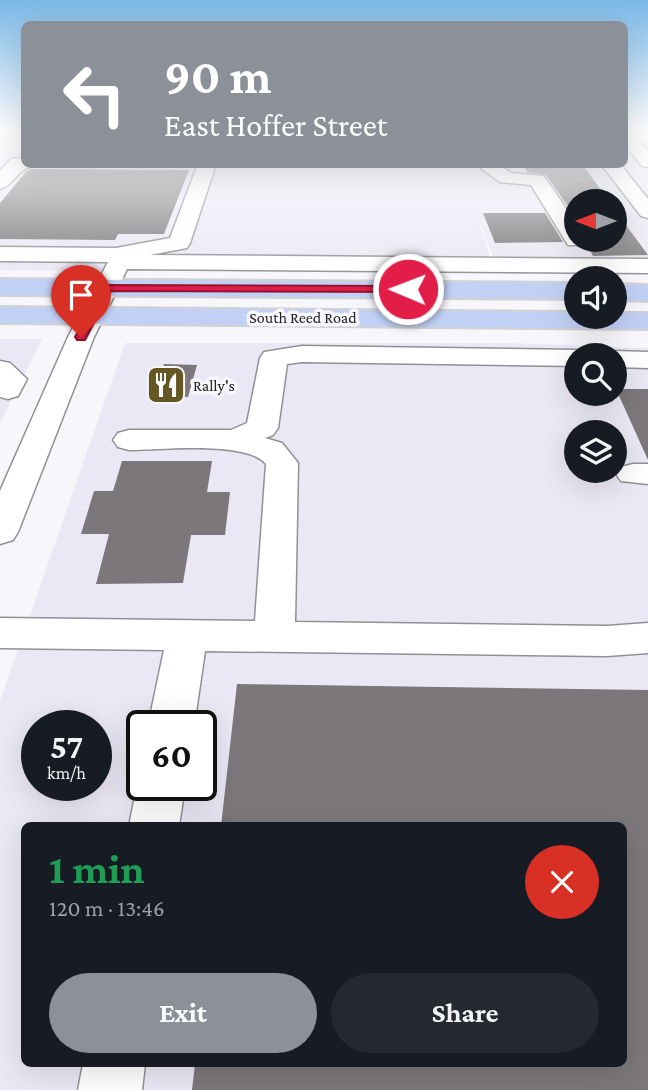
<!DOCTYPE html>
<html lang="en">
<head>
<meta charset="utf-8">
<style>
	:root { --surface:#171b24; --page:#242831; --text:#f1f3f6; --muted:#9ea1a6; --accent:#8c9099 }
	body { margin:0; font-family:"Crimson Pro",serif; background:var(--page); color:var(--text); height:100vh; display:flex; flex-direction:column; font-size:26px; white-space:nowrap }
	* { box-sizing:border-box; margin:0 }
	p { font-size:23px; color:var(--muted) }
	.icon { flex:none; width:38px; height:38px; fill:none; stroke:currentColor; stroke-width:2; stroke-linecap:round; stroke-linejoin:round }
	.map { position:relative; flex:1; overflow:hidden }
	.sheet { position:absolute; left:21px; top:822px; width:606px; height:245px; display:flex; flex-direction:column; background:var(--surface); border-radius:10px; box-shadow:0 7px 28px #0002 }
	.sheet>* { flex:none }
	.banner { position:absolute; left:21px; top:21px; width:607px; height:147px; border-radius:10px; box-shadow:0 7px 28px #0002; background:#8c9099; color:#fff; overflow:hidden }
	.needle { width:46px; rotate:270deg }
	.fabs { position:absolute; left:564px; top:189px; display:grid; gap:14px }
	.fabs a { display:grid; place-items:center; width:63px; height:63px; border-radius:50%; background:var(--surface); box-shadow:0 7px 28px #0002; font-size:35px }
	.speed { position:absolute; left:21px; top:710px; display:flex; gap:14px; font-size:35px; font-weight:700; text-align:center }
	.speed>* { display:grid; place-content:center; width:91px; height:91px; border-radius:50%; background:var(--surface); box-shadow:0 7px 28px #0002; line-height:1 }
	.speed small { font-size:18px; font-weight:400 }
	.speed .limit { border:4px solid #111; border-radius:10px; background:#fff; color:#111 }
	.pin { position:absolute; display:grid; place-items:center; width:60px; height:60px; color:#fff; margin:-72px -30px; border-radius:50% 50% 50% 0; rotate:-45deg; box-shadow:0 0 7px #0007 }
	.pin .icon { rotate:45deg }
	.me { position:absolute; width:77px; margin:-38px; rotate:271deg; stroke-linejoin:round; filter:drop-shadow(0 0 5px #0008) }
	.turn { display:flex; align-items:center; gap:24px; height:147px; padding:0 28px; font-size:32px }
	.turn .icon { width:91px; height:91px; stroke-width:2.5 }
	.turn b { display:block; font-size:49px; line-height:60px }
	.round { display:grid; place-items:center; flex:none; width:74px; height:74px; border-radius:37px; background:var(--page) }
	.overview { display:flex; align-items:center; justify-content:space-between; height:119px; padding:0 28px }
	h1 { font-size:42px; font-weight:700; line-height:52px; color:#1e9e55 }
	.primary-button { display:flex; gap:14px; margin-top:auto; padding:14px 28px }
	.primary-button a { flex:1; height:80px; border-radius:42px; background:var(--accent); color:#fff; font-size:28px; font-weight:700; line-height:80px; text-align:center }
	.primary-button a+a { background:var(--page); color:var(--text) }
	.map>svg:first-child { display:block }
	.built { fill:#ebe8f5; fill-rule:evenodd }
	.building { fill:#7b777a }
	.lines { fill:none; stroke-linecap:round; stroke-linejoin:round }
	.minor-casing { stroke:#919095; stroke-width:3 }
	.major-casing { stroke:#d3d2d3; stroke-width:4 }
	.minor { fill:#fff; fill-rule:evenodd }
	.major { fill:#c1d1f5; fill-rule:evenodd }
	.route { fill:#e11d48; stroke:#92132f; stroke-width:2 }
	.labels { text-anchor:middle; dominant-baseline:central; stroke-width:7; stroke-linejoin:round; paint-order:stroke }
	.far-street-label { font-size:16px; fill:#212022; stroke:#f7f6fb }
	.far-poi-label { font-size:16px; fill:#212022; stroke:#f7f6fb; text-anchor:start }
</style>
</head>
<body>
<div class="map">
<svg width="648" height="1090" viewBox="0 0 648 1090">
	<rect width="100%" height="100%" fill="#f7f6fb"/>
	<g class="built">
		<path d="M625,129H648V261L494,259L476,214L495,272L0,270V150L16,146H24V164H625ZM576,201H614V240H576Z"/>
		<path d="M0,339H42L0,423Z"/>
		<path d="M125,343H510L648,348V1090H0V701ZM576,355H614V394H576ZM576,432H614V471H576ZM37,726H96V786H37ZM142,726H201V786H142ZM24,826H623V1064H24Z"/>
	</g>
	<g class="building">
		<path d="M523,164H582L609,201H576V218L546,175L527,172Z"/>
		<path d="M31,169L189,170L164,234H118L115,240L0,239V203L26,172Z"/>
		<path d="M614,209L648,255L593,256L587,245L590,240H614Z"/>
		<path d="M483,213H545L563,242L495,243Z"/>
		<path d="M164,364L197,365L188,397H154Z"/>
		<path d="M616,389H648V460Z"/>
		<path d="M122,461H212L207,492H230L225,535H191L183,583L96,584L109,534H81L94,491H113Z"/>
		<path d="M237,684L648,690V1090H192L195,1064H623V826H221Z"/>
	</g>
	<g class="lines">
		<g class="minor-casing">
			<g id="minor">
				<path d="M625,131L631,132L648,151V167L642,166L625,146Z"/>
				<path d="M24,158V164H32L30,167C17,170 14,185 0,189V171L11,159Z"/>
				<path d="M198,164H216L190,243L187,248L150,255L648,259V273L127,269L94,337L18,532L13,540L0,544V491L68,337L108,262L0,261V247L116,248L170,238Z"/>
				<path d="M475,164H498L511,173L544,176L576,223V240H587L584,245H568L531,185L500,182Z"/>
				<path d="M601,164H620L648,199V218L641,216Z"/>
				<path d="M302,346L576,350L588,355H576V366L302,362L287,364L278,428L273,435L265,438L282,443L298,463L295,622L607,626L648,623V653L607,656L205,651L194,726H148L164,650L0,648V618L255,621L266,464C246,440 160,450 129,450L118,447L113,440L118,433L129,430H231L247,423L260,358L264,352Z"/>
				<path d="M614,351L648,352V368L614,367V355H603Z"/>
				<path d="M0,361L10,363L27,379L18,396L8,399L0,397Z"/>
				<path d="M633,464H648V484L621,481L616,474L621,467Z"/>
				<path d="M142,776V786H185L179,826H129L137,786Z"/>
				<path d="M83,1064H145L142,1090H78Z"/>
			</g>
		</g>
		<g class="major-casing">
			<g id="major">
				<path d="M0,279L576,283V299L0,295Z"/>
				<path d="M614,284L648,285V301L614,300Z"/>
				<path d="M0,307L576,312V317H614V313H648V329L0,323Z"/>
			</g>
		</g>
		<use href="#minor" class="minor"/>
		<use href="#major" class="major"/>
	</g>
	<linearGradient id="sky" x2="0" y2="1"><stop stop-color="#7bb8e7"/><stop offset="0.46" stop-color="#fbfbfd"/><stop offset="1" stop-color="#fbfbfd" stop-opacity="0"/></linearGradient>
	<rect width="648" height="281" fill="url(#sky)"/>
	<path class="route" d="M104,285L408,286L413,289L408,292L111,291L85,340H77L75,337Z"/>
	<defs>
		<g id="restaurant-square" transform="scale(2.0125)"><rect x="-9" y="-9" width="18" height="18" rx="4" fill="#645724" stroke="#f7f6fb"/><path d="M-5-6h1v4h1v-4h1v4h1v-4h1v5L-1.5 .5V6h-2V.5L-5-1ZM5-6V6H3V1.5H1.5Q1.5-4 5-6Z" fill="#fff"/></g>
	</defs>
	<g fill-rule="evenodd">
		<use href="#restaurant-square" x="166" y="385"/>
	</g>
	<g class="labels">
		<g class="far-street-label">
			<text x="303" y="317">South Reed Road</text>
		</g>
		<g class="far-poi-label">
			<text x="193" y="385">Rally's</text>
		</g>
	</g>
</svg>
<div class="fabs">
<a><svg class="needle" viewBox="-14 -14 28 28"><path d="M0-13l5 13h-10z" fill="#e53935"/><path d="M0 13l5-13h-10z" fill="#9ea1a6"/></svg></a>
<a><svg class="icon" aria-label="sound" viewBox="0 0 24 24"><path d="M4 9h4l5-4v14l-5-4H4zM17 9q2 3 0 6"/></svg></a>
<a><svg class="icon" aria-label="search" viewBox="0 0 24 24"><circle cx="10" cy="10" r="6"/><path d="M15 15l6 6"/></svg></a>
<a><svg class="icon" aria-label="layers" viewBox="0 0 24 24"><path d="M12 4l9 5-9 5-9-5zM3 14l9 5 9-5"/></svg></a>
</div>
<div class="speed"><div>57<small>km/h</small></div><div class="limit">60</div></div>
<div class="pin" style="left:81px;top:337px;background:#d93025"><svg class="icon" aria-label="arrive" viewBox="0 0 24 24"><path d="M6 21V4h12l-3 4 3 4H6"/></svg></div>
<svg class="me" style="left:408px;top:289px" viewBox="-20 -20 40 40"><circle r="17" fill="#e11d48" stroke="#fff" stroke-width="3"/><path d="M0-11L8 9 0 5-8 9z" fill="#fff"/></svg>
<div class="banner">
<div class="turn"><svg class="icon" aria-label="left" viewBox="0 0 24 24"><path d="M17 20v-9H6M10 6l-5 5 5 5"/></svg><div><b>90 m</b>East Hoffer Street</div></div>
</div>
<section class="sheet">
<div class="overview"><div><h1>1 min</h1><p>120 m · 13:46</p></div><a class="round" style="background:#d93025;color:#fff"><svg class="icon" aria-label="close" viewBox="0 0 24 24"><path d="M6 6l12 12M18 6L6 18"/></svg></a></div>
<div class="primary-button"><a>Exit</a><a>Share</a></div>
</section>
</div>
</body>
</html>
